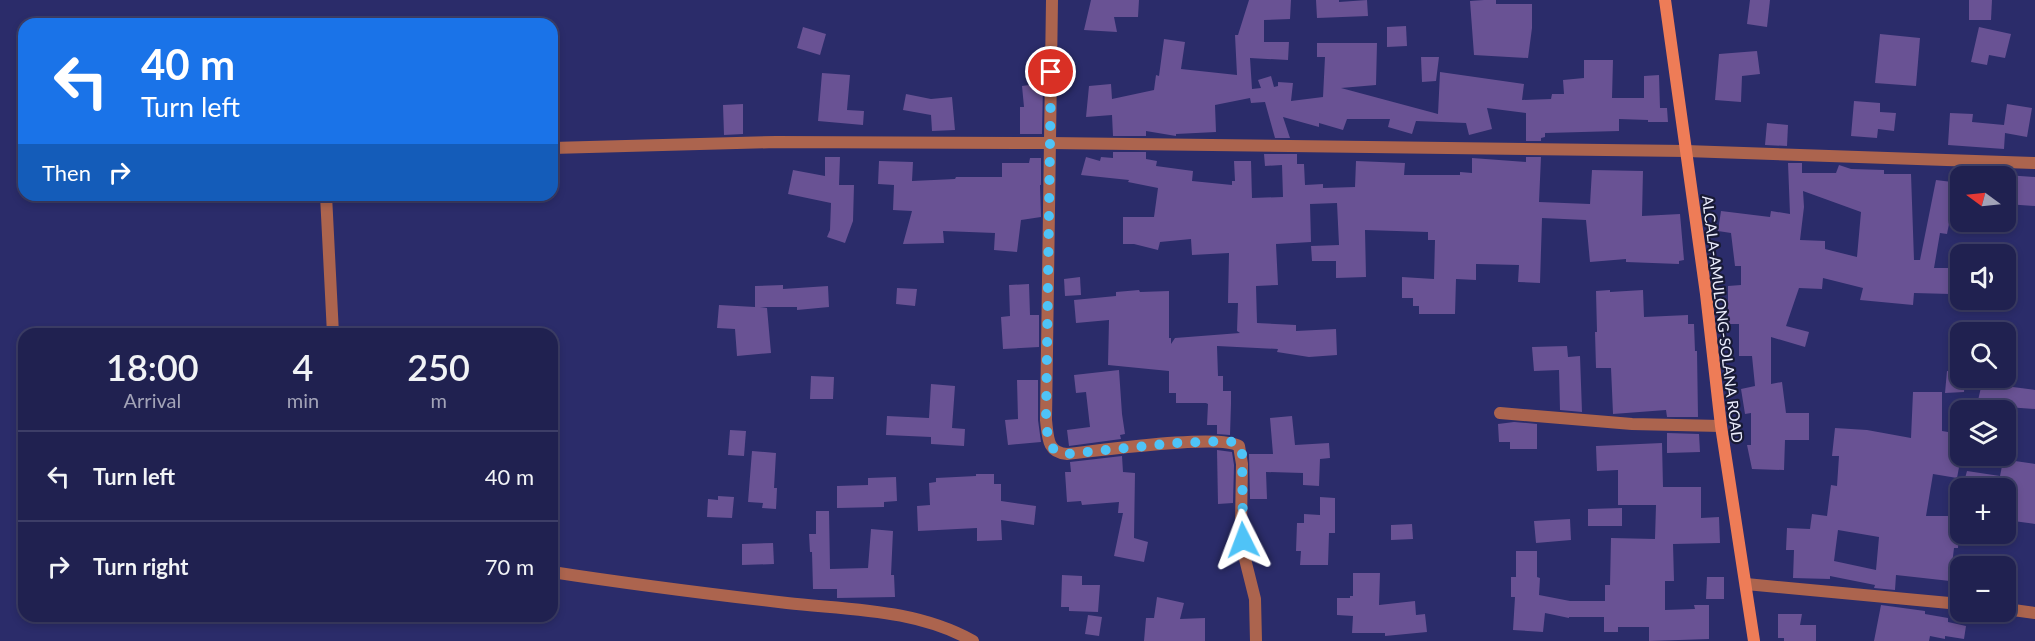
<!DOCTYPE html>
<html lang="en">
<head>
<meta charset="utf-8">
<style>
	:root { --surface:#202150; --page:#2d2e5a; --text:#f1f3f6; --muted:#a2a3b7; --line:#3d3e67 }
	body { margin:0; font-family:Lato,sans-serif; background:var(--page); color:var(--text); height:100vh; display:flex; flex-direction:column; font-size:22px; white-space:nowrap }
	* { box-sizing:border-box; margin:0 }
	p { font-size:20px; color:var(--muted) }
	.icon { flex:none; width:33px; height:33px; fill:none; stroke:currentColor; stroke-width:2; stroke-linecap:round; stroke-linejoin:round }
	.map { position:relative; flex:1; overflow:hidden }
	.panel { position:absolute; left:18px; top:328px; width:540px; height:294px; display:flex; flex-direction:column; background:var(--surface); border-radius:18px; box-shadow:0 3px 9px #0003,0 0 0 2px var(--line) }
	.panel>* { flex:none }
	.banner { position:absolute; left:18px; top:18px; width:540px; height:183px; border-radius:18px; box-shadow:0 3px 9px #0003,0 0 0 2px var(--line); background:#1a73e8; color:#fff; overflow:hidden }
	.needle { width:39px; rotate:285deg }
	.fabs { position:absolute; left:1950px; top:166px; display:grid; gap:12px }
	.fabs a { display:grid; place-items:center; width:66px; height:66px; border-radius:12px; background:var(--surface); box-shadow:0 3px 9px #0003,0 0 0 2px var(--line); font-size:30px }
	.pin { position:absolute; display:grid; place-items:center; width:51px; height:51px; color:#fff; margin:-26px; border:3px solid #fff; border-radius:50%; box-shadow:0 2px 6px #0007 }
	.me { position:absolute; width:66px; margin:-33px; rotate:357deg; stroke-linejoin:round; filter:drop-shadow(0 0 4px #0008) }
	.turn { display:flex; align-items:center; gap:21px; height:126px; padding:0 24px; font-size:27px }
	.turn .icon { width:78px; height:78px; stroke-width:2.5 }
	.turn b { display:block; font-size:42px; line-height:51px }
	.then { display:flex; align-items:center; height:57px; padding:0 24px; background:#0003; gap:12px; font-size:22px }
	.eta { display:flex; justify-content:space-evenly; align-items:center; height:102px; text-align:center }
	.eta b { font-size:36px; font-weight:600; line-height:42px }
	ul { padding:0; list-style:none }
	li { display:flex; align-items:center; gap:18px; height:90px; padding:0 24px; border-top:2px solid var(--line) }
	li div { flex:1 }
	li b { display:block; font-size:22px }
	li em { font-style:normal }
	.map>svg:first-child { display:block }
	.building { fill:#695294; fill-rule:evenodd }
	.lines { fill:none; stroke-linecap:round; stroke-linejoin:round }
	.minor { stroke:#ac644e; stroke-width:12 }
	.secondary { stroke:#ee7c57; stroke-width:12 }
	.route { stroke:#4fc3f7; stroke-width:10; stroke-dasharray:0 18 }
	.labels { text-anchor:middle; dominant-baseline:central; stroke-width:4.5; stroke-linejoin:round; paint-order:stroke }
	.street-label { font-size:15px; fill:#ebedfd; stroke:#181a35 }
</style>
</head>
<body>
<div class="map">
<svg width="2035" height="641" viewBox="0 0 2035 641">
	<rect width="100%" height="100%" fill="#2b2c6a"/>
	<g class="building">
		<path d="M1091,0H1139L1138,17H1114L1117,32L1084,30Z"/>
		<path d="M1249,0H1291L1290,19L1264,20V42H1289L1288,60L1250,58L1252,89L1261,88L1258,80L1271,76L1274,87L1278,86V82L1293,83L1291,101L1323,97L1325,57H1317V43H1377L1376,85L1341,88L1438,114L1440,72L1524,84L1522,100L1551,99L1552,94H1564L1563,80L1584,78V60H1613L1612,98H1644V76L1659,75L1660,108H1667L1668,122H1648V120L1619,119V131L1545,133V137L1541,138V141H1526V113L1487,108L1492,129L1469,135L1466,123L1416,121L1412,134L1388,127L1390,119H1347L1343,130L1319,123V127L1283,117L1290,138H1275L1265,102L1251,103L1250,98L1215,105L1216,132L1176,134V136L1146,131V136H1113L1112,115L1086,117L1089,86L1111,84L1112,99L1154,90L1156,75L1159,76L1164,39L1185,42L1181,69L1237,75L1235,35H1238Z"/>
		<path d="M1316,0H1339V2L1367,0L1368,16L1317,18Z"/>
		<path d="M1484,0H1496V4H1532V28L1528,58L1474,55L1470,1Z"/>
		<path d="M1750,0H1770L1767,27L1747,24Z"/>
		<path d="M1969,0H1992L1991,20H1969Z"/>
		<path d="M1406,26L1407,46L1387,47V27Z"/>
		<path d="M803,27L826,34L820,55L797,48Z"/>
		<path d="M1979,27L2011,34L2005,58L1989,55L1987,65L1971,62Z"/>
		<path d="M1880,34L1920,38L1916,86L1875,83Z"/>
		<path d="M1757,51L1760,74L1742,76L1741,102L1715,100L1719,54Z"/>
		<path d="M1421,57H1439L1436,81L1422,82Z"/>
		<path d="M822,73L850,75L847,110L864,111L863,125L818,121Z"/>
		<path d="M1043,83L1042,134H1020V107H1024L1022,86Z"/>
		<path d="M906,94L931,99L952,97L955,130L932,131L931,115L903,110Z"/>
		<path d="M1854,101L1880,103V112L1896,113L1894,131L1878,129L1877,138L1851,136Z"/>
		<path d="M743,104V134L724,135L723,105Z"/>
		<path d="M2007,104L2032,108L2027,137L2005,133L2004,149L1948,145L1950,113L1973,114L1972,122L2004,125Z"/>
		<path d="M1767,123L1788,125L1787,146L1765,145Z"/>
		<path d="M1113,152H1146V159L1157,161L1156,166L1193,171L1192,181L1232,185V181H1235L1234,161H1251L1252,198L1283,197L1282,165L1265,166L1264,154H1297V164H1304L1305,185L1323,184V188L1355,187L1356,161L1405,163L1404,175H1460V172L1472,173V158L1526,162V157H1541L1539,202L1590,204L1592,170L1643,171L1642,216L1680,214L1684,260L1679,261V264L1626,262V259L1590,262L1586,220L1542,218L1540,283L1518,282L1519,265L1476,264V280L1456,279L1455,314H1419V306H1413V298H1402V277L1434,279L1435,240H1428V232L1365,230L1366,277L1336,278V261H1312L1311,246L1339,245L1337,203L1310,204L1311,242L1276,244L1278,285L1256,286L1257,323L1296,325V331L1336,329L1337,355L1309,357L1277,352L1278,349L1217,346L1218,376H1223V391H1231V404L1230,435L1217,434V425H1207L1208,404L1206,403H1176V393H1169V371L1108,365L1109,320L1076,323L1074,300L1116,296V292L1139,290L1140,292L1169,291V338H1171V344L1175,338L1240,333L1237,331L1238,303H1228L1229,253L1192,255L1191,239L1160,242L1158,250L1134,244H1123V217H1154L1158,188L1128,182L1129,180L1081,175L1086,157L1100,161L1101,157L1113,158Z"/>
		<path d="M825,157H840L839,185H854L853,221L845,243L827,237L830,230L831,203L788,194L793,170L825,176Z"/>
		<path d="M1030,158H1041V185H1040L1041,217L1021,220L1017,252L994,250L995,233L943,231L944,243L903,244L912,211L893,210L894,185L878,184L879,161L913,162L912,181L955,179L956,177H1002V163H1029Z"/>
		<path d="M1788,163H1802V173H1836L1839,165L1851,169L1884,170V174H1911L1914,260H1920L1936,180L1960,183V204L1953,203L1947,234L1940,233L1934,268H1953L1951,294L1914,293L1913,305L1860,300L1863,288L1823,278L1822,289L1799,288L1786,326L1809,332L1805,347L1771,337V384L1782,382L1786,413H1809V440H1785L1784,470L1752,469L1747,445H1751V413L1745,414L1741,389L1755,386L1752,356H1739V324H1728V286L1741,285V266H1735L1731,233L1718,231L1721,211L1770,217L1771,211L1790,214ZM1803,191L1861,212L1857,257L1825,249V241L1800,240L1804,207Z"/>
		<path d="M2006,175L2035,177V206L2006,204Z"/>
		<path d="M1080,277L1081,295L1065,296L1064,279Z"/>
		<path d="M1029,284L1030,315H1039V347L1003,349L1001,317L1010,316L1009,285Z"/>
		<path d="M783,285V289L828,286L829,307L797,310V307H760L767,308L771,353L737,356L735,329L717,328L719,305L755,307V286Z"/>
		<path d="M897,288L917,289L915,306L896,304Z"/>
		<path d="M1610,290V292L1643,290L1644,317L1688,315V324H1694L1695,351H1697L1698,417H1667L1666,410L1613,414L1611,368H1596L1595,332H1597L1596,291Z"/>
		<path d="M1567,346L1568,357L1580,356L1582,412L1560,410L1559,370L1534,371L1532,347Z"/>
		<path d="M1119,370L1122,414L1125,434L1120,435L1121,439L1069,446L1067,430L1090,427L1086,392L1076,393L1074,375Z"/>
		<path d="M1947,371L1960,372V378H1965L1964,392L1945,393Z"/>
		<path d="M811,376L834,377L833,399H810Z"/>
		<path d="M1017,380H1038V420L1041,442L1008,445L1005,420L1018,419Z"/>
		<path d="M1982,383L2035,390V409L2007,407L2006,413V411L1976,409Z"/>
		<path d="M931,384L955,386L952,428L965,429L964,446L931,444V437L886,435L887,416L929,418Z"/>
		<path d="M1913,392H1942V431L1960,434V462L1957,478L1933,474L1926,516H1960L1958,548H1954L1950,581L1896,575L1895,590L1874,588L1875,585L1830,576V579L1793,578L1794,550H1786L1787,528L1810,529L1812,514L1827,516L1831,485L1837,486L1839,456H1832L1835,428L1867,430L1911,438ZM1838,530L1879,537L1876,570L1834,561Z"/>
		<path d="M1292,416L1295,445L1329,443L1330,458L1320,459L1319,486L1303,485V473L1266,472L1267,499H1250L1249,454H1273L1270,418Z"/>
		<path d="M1514,422L1537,424V449H1510V442H1499L1498,424Z"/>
		<path d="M730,430L746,431L744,456L728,455Z"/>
		<path d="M1667,433L1699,434L1700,452L1667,453Z"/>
		<path d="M1662,443L1663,487H1701V518L1719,517L1720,543L1673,544L1674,581H1665V610L1695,609L1694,605H1709V639L1649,641V627H1618V632H1604V617H1569V618L1545,613L1543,632L1513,630L1515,597H1511V577H1516V551H1537V577L1540,578L1539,595L1570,601H1605V585H1610L1611,538L1655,539L1656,505H1618V470L1597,471L1596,446Z"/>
		<path d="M1217,450L1232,452L1234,465L1233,503L1218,504Z"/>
		<path d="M752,451L776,453L774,488H777L776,509L762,508L763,503L748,502Z"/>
		<path d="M1122,456L1123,472L1135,473L1134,538L1148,542L1144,562L1114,556L1123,513H1118L1119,502L1082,505L1081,501L1067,502L1065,472H1071L1070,462Z"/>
		<path d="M2008,460L2035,464V524L2006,520V489H1962L1967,471L2000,476L2002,466L2007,467Z"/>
		<path d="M976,474H994V484H1001V501L1036,506L1034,525L1001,520L1002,540L977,541V528L918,531L917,506L930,505L929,483L936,482V478L976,476Z"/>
		<path d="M896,477L897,501L884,502V507L837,508V486L868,485V478Z"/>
		<path d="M718,496L734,497L732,518L707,517L708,499L718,500Z"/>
		<path d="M1320,497L1335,498V533H1329L1328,565H1300L1301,551H1296L1297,523H1304V514L1320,515Z"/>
		<path d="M1622,508V526H1588V509Z"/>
		<path d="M816,511H829L830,569L868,568L871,529L893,531L891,575H894L895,597L837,598V589H813L812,552H810L809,534H816Z"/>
		<path d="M1570,519L1571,540L1536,543L1534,521Z"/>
		<path d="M1412,524L1413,539L1391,540V525Z"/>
		<path d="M773,543L774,564L742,565V544Z"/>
		<path d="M1353,573H1380L1379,605L1415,601L1416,615L1425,614L1427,632L1385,636V633H1352L1353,616L1337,615V598H1350V596H1353Z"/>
		<path d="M1062,575L1082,576V585H1100L1098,612L1069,611V607H1061Z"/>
		<path d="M1707,577H1724V599H1706Z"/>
		<path d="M1157,597L1184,603L1180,619L1205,618V641H1144L1146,618H1154Z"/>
		<path d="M1881,605L1925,611V614L1948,618V622L1966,626L1964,639L1945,636V639L1930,636L1929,641H1874Z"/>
		<path d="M1778,614H1802L1800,625H1816V641H1784V638H1778Z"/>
		<path d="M1088,615L1102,617L1099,636L1085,634Z"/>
	</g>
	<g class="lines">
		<g class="minor">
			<path d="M1052,0L1046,420C1048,437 1047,453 1067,454C1097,451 1220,433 1239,446L1242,464L1241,526L1244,555L1255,599L1256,641"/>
			<path d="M552,148L776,142L1050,143L1686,151L2035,163"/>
			<path d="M326,195L333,334"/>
			<path d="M1500,413L1632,424L1721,426"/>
			<path d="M552,572C630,584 709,594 787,603C851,610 916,609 973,641"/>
			<path d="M1746,584L1960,604"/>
			<path d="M2006,609L2035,613"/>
		</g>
		<path class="secondary" d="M1665,0L1706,294L1721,426L1754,641"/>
	</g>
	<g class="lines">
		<path class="route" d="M1051,72L1046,420C1048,437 1047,453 1067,454L1175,443L1225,441L1234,442L1239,446L1242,452L1243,540"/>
	</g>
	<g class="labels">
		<g class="street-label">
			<text transform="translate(1723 319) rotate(83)">ALCALA-AMULONG-SOLANA ROAD</text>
		</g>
	</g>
</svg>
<div class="fabs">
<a><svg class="needle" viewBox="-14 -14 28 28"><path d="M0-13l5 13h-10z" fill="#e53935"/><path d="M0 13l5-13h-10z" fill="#a2a3b7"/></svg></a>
<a><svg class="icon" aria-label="sound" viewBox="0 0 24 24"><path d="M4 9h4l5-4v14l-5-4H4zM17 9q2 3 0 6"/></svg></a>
<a><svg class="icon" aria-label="search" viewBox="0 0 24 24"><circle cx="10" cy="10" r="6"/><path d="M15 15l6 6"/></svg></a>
<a><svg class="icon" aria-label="layers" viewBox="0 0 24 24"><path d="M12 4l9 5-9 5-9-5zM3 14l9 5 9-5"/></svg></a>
<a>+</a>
<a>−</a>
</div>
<div class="pin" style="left:1051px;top:72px;background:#d93025"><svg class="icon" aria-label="arrive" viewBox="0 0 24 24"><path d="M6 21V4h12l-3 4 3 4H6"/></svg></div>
<svg class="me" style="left:1243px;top:540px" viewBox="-20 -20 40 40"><path d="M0-17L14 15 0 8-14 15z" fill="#4fc3f7" stroke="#fff" stroke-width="4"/></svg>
<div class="banner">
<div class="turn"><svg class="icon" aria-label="left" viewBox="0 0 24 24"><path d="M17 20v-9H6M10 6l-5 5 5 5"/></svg><div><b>40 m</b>Turn left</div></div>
<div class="then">Then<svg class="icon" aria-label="right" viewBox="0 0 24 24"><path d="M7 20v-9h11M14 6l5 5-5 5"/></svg></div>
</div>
<section class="panel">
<div class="eta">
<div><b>18:00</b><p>Arrival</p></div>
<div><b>4</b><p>min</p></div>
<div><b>250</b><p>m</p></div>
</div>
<ul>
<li><svg class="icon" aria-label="left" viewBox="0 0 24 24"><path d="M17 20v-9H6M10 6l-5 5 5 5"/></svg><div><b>Turn left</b></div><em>40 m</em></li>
<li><svg class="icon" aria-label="right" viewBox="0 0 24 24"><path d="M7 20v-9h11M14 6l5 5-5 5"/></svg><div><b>Turn right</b></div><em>70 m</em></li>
</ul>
</section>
</div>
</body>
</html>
